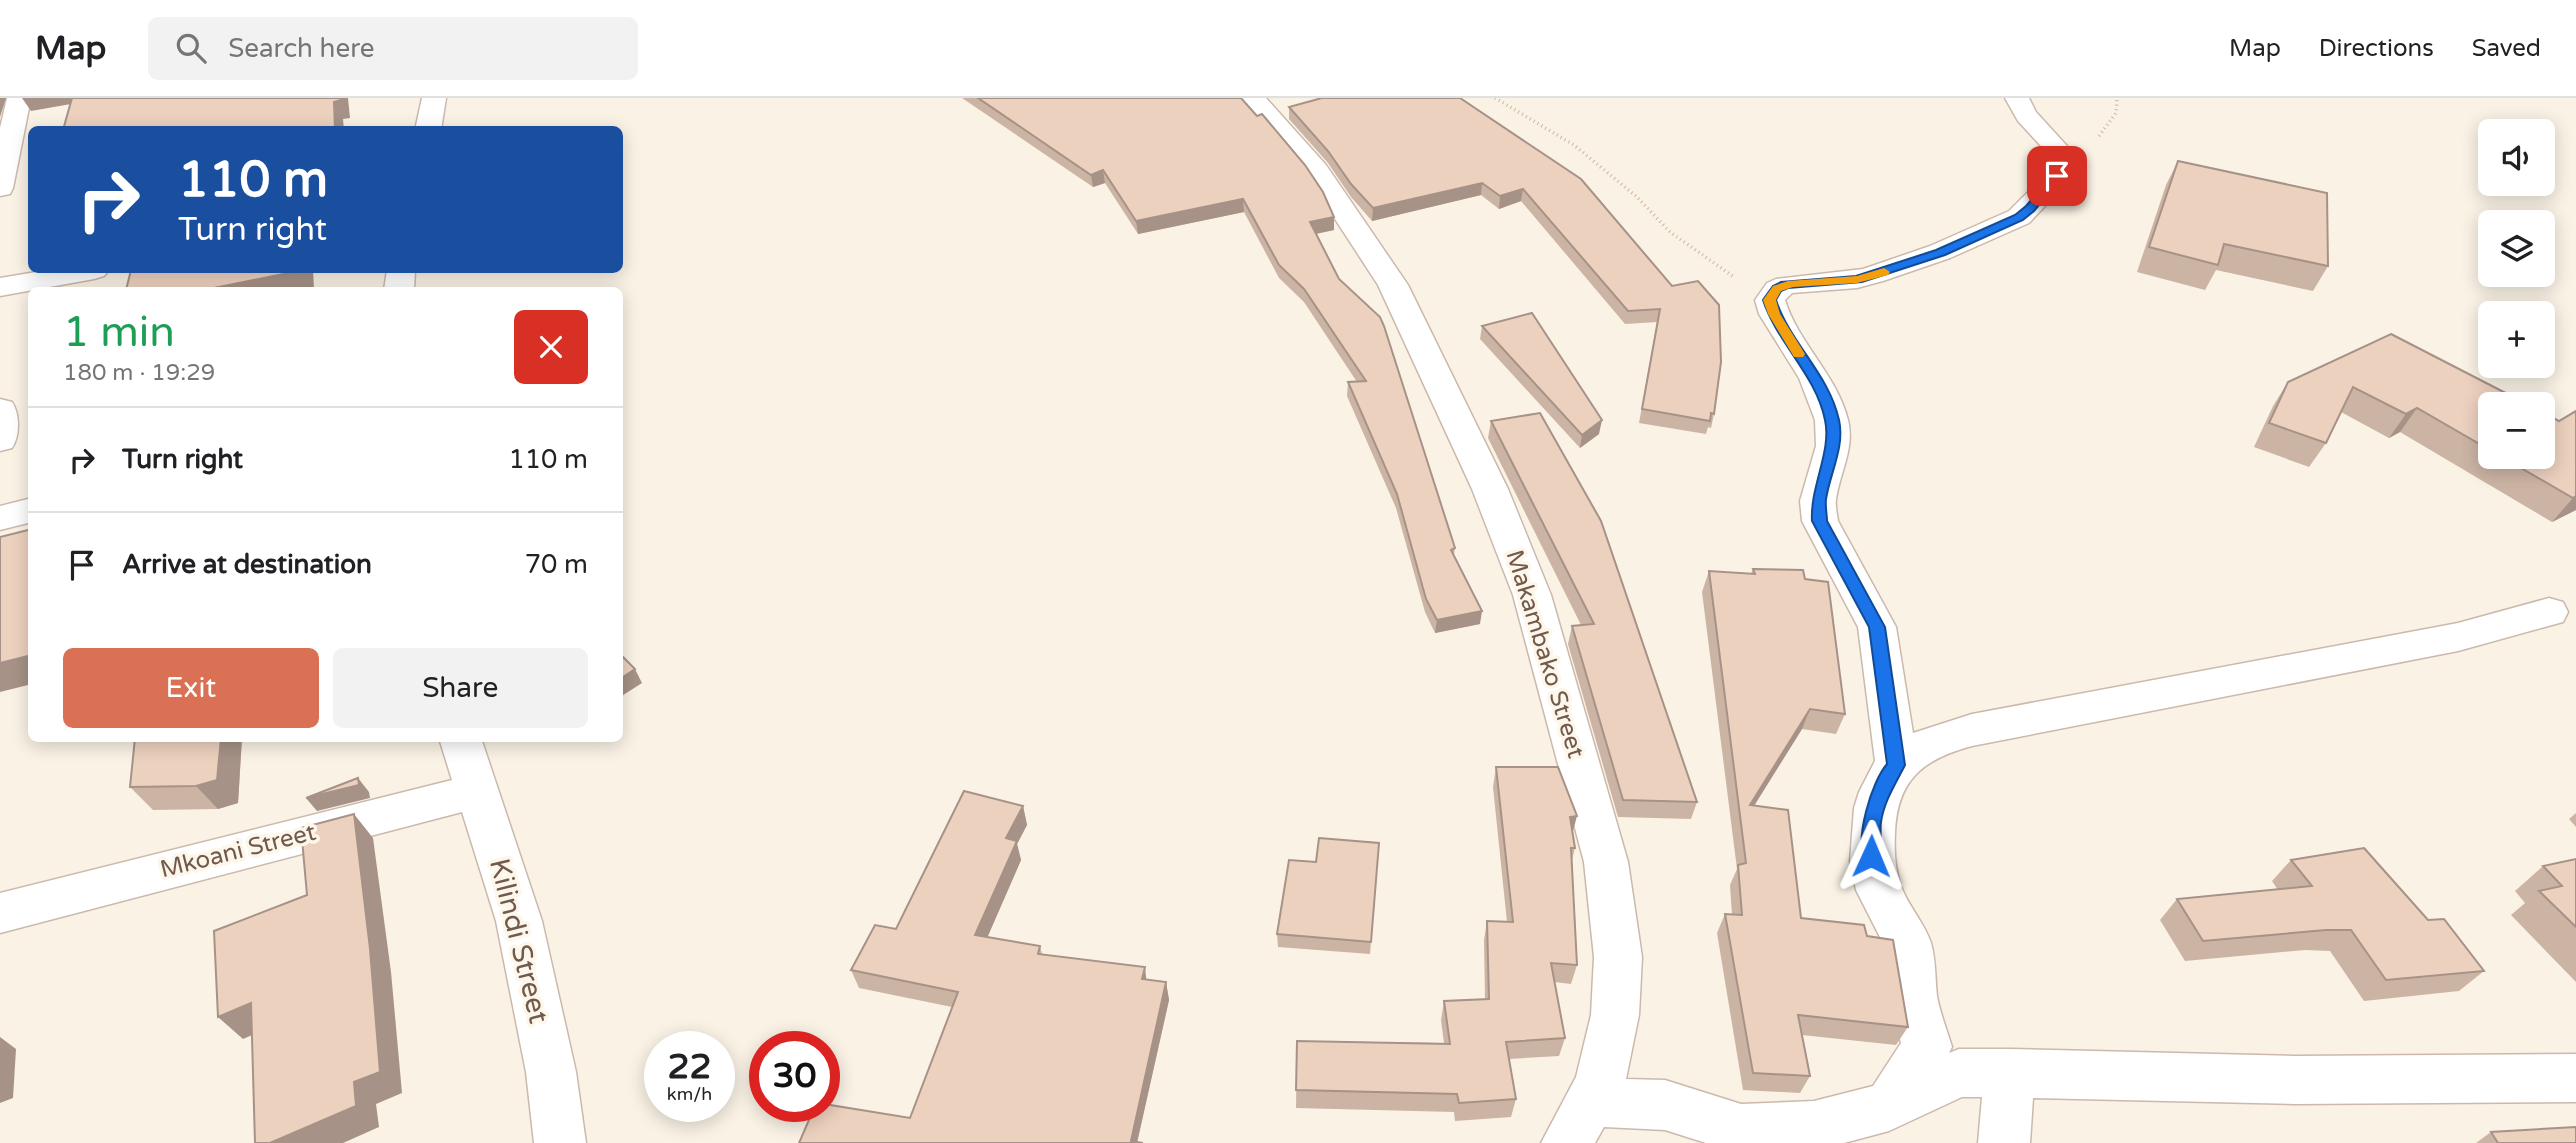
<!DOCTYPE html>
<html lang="en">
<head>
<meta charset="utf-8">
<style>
	:root { --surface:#fff; --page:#f2f2f2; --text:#202124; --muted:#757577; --line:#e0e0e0; --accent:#da7154 }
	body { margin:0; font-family:"Varela Round",sans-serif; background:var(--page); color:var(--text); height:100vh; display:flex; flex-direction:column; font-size:26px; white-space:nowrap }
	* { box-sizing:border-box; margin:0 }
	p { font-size:23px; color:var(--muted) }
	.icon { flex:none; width:38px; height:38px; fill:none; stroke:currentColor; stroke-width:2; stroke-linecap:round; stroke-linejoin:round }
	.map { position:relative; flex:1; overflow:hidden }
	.drawer { position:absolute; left:28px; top:189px; width:595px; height:455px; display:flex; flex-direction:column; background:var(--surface); border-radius:10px; box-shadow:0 4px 18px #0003 }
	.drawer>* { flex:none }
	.hud { position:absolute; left:28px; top:28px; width:595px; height:147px; border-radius:10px; box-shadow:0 4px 18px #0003; background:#1a4fa0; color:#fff; overflow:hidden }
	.fabs { position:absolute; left:2478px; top:21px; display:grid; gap:14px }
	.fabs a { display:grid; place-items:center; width:77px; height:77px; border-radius:10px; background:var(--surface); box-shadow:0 4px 18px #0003; font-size:35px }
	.speed { position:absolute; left:644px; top:933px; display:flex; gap:14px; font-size:35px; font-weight:700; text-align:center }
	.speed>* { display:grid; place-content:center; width:91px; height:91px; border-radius:50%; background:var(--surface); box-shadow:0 4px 18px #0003; line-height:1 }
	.speed small { font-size:18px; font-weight:400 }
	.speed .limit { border:10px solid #d22; background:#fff; color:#111 }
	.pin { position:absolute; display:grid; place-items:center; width:60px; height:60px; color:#fff; margin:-30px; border-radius:14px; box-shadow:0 4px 10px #0006 }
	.me { position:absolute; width:77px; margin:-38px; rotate:1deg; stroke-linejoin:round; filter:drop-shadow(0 0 5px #0008) }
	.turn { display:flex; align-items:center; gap:24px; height:147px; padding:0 35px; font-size:32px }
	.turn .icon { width:91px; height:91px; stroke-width:2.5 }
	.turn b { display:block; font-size:49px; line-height:60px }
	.round { display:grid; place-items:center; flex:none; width:74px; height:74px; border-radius:10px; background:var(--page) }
	.overview { display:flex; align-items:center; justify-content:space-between; height:119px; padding:0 35px }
	h1 { font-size:42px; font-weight:600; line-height:52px; color:#1e9e55 }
	.action { display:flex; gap:14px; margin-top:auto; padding:14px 35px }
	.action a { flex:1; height:80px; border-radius:10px; background:var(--accent); color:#fff; font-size:28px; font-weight:600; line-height:80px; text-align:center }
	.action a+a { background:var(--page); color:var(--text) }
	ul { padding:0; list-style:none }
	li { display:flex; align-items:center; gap:21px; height:105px; padding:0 35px; border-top:2px solid var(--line) }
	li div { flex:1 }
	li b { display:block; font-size:26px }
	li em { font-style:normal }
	header { display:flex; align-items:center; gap:42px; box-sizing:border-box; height:98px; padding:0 35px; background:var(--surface); border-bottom:2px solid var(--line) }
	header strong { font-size:33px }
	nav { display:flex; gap:38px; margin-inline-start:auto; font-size:24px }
	.search { width:490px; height:63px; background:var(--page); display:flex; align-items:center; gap:18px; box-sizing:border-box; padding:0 24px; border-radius:10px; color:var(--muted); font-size:26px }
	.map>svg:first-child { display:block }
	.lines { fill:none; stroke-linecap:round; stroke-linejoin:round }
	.street-casing { stroke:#cbb9ac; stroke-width:3 }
	.path { stroke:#d2b4a2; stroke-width:3.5; stroke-dasharray:1 3.5; stroke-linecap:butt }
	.street { fill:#fff; fill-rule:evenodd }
	.wall { fill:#ccb4a4 }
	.shaded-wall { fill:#a69286 }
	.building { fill:#edd1bf; stroke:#a69286; stroke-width:2 }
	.route { fill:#1a73e8; stroke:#114b97; stroke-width:2 }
	.slow { fill:#f59e0b }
	.labels { text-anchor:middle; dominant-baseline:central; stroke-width:7; stroke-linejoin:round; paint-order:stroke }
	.street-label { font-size:24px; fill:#71594c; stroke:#fdf6ea }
	.near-street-label { font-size:28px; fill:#71594c; stroke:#fdf6ea }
</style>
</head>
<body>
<header>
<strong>Map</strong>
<div class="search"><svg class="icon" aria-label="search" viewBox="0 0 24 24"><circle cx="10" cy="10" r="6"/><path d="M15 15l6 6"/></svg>Search here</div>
<nav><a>Map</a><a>Directions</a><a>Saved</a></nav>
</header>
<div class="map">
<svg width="2576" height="1045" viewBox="0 0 2576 1045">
	<rect width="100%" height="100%" fill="#faf2e5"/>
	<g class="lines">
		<g class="street-casing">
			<g id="street">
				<path d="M7,0H31L13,90L10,96L0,98V30Z"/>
				<path d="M422,0H446L441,32H415Z"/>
				<path d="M1241,0H1266L1326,67L1408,187L1508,391L1551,497L1628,764L1642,859L1639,917L1626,981L1665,982L1741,1006L1814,1003L1873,988L1901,945L1890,903L1884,847L1856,792L1850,763L1854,710L1859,694L1875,663L1858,529L1802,423L1800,403L1816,348L1815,322L1799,280L1759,216L1755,202L1767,185L1776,181L1863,171L1930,148L2009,113L2043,79L2051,59L2018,23L2005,0H2029L2036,14L2077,59L2073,74L2063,89L2029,125L1950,160L1883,183L1857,190L1792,195L1785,202C1798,245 1837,277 1848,322C1855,350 1840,374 1836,401C1835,408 1837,416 1838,423L1896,529L1913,635L1972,616L2458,525L2549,500L2563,504L2568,514L2563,524L2458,553L1972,648C1923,661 1897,682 1895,735C1894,753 1895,771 1901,788C1908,808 1924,824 1931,845C1936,862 1935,880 1937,898C1940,915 1947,932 1952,949L1949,955L1959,951H2010L2295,958L2576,956V1004L2295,1006L2033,1000L2030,1045H1978L1982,999H1962L1889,1033L1844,1045H1706L1665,1032L1604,1029L1595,1045H1541L1576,979L1591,917L1594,859L1584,764L1513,497L1472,391L1378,187L1307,78Z"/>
				<path d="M48,172H109L104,178L94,181L0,198V180Z"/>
				<path d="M387,172H415L414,192H384Z"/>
				<path d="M0,301L12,304C20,316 20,338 12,350L0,353Z"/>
				<path d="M32,400V424L0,432V408Z"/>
				<path d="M439,640H481L542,823L576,974L586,1045H534L526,974L496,823L462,714L0,835V795L452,682Z"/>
			</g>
		</g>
		<g class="path">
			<path d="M1495,0L1574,47L1637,99L1670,134L1734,179"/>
			<path d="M2099,38L2116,15L2117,0"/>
		</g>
		<use href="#street" class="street"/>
	</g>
	<g class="wall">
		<path d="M962,0H1241L1334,119V132L1316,136L1455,450L1454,457L1480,526L1435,535L1425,514L1396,410L1347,298L1348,284H1357L1304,204L1279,180L1244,114L1138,136L1105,85L1093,89Z"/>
		<path d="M1460,0L1672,188L1714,316L1711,330L1708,329L1706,336L1639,325L1657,224L1625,226L1521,103L1499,111L1481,97L1372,123L1351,99L1328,65L1289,21V9Z"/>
		<path d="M2178,63L2328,168L2313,193L2216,172L2205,192L2137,174L2166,87Z"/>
		<path d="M1482,228L1599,336L1580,350L1480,241Z"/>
		<path d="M2391,236L2490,306V359H2543L2559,323L2576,313V412L2552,424L2400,334L2389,340L2341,314L2326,345L2309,369L2254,349L2273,308L2288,284Z"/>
		<path d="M1491,323L1697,704L1691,721L1618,719L1568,546L1572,528L1581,527L1488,340Z"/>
		<path d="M1753,471L1845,616L1836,636L1802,631L1754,708L1801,820L1867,838L1908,929L1896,947L1802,937L1810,978L1800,995L1743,992L1717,835L1725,816L1732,817L1730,787L1737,771L1702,494L1709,473L1751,476Z"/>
		<path d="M135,640H242L238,705L218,711L153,712L130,689Z"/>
		<path d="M1496,669L1572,735L1575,750L1572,762L1577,867L1571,886L1554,884L1565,940L1559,958L1509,961L1516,1001L1511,1019L1455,1023L1454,1014L1296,1010L1297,943L1444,945L1441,922L1444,903L1485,901L1484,842L1487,823L1507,824L1493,689Z"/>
		<path d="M1023,708L1027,727L1017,746L1021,762L987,840L1040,848L1042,856L1146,882L1166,884L1169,902L1137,1044L910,1020L952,909L859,890L851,872L896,831Z"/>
		<path d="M2576,715V729L2569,721Z"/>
		<path d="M1378,758L1370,856L1278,849L1277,836L1316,764Z"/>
		<path d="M2576,761V884L2511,817L2525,805L2515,793L2543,768Z"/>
		<path d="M2291,762L2428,822L2484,873L2459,893L2364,903L2330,853L2305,852L2185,863L2160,822L2177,801L2278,792L2272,783Z"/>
		<path d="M2491,1034L2576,1045H2476Z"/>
	</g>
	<g class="shaded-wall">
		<path d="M0,0H6L0,19Z"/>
		<path d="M22,0H86L88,3L31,13Z"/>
		<path d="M341,0H348L350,20L343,21L344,32H335L334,4Z"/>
		<path d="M1103,72L1105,85L1093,89L1091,77Z"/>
		<path d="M1482,85L1481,97L1372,123L1373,110Z"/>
		<path d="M1523,91L1521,103L1499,111L1500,98Z"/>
		<path d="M1243,101L1244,114L1138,136L1136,123Z"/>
		<path d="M1334,119V132L1310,137V124Z"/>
		<path d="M303,172H313L314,191L307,192H204Z"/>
		<path d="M2417,310L2400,334L2389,340L2406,316Z"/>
		<path d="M1602,322L1599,336L1580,350L1582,337Z"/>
		<path d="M2576,398V412L2552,424L2573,400Z"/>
		<path d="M1482,513L1480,526L1435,535L1437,522Z"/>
		<path d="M32,557V586L0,594V565Z"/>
		<path d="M635,571L642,585L620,599V581Z"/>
		<path d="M1810,611L1802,631L1742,727L1750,707Z"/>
		<path d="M221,640H242L238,705L218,711L196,688Z"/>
		<path d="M358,680L369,694L370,700L317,713L306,700Z"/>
		<path d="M1023,708L1027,727L1017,746L1021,762L980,856L975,837L1006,740Z"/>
		<path d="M354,716L373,740L391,874L402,995L376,1006L379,1029L343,1045H270L354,984Z"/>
		<path d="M1577,718L1572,737L1570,719Z"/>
		<path d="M1145,869L1147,888L1142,881Z"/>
		<path d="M1166,884L1169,902L1137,1045L1131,1043Z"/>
		<path d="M251,905L275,927L243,941L218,919Z"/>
		<path d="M0,939L16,951L13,1000L0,1005Z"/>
	</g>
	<g class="building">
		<path d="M72,0H341V2L334,4L335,32H63Z"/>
		<path d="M978,0H1241L1257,18L1262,16L1305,67L1323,94L1334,119L1310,124L1339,181L1380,219L1384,228L1455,450L1451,452L1482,513L1437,522L1426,501L1397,396L1348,284L1366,283L1304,191L1279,167L1243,101L1136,123L1103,72L1091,77Z"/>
		<path d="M1322,0H1460L1581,81L1672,188L1698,183L1719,207L1721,264L1714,316L1711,315L1710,323L1642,311L1660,211L1628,213L1523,91L1500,98L1482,85L1373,110L1351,86L1328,53L1289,9Z"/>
		<path d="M2178,63L2327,95L2328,168L2224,146L2218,167L2149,149Z"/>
		<path d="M131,172H303L204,192H126Z"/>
		<path d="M1532,215L1602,322L1582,337L1482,228Z"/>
		<path d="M2391,236L2527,306H2490V352L2417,310L2406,316L2353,289L2326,345L2269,325L2288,284Z"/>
		<path d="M2576,313V398L2573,400L2502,359H2543V314L2559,323Z"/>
		<path d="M1540,315L1601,423L1697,704L1623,702L1572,528L1594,526L1491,323Z"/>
		<path d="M32,431V557L0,565V439Z"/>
		<path d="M1753,471L1803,472L1805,481L1828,484L1845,616L1810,611L1750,707L1788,712L1801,820L1864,827L1867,838L1893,842L1908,929L1798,917L1810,978L1753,975L1725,816L1742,817L1738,767L1746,765L1709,473L1755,476Z"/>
		<path d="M620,556L635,571L620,581Z"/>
		<path d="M135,640H221L217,682L196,688L130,689Z"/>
		<path d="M1496,669H1558L1577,718L1570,719L1575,750H1571L1577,867L1551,865L1565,940L1506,944L1516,1001L1459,1005L1457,996L1296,992L1297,943L1450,946L1444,903L1489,901L1487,823L1513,824Z"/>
		<path d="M358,680L359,687L306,700Z"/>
		<path d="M964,693L1023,708L1006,740L1017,743L975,837L1040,848L1038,856L1145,869L1142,881L1166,884L1131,1043L1143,1045H799L815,1008H824V1006L910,1020L958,894L851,872L875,827L896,831Z"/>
		<path d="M354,716L370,851L380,974L354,984L356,1008L270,1045H255L251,905L218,919L214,833L307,797L301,730Z"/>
		<path d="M1319,740L1379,745L1371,844L1277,836L1289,762L1316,764Z"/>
		<path d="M2364,750L2428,822L2444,821L2484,873L2386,882L2351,832H2326L2203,843L2177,801L2312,788L2291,762Z"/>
		<path d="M2576,761V829L2539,793L2562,788L2543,768Z"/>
		<path d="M2576,1029V1045H2498L2491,1034Z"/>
	</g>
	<path class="route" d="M2054,76L2063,78L2034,113L2023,122L1945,157L1862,184L1788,190L1781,193L1776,202C1790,245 1829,276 1839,322C1845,349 1830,375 1826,401C1825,408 1827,416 1827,423L1885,529L1905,667C1896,685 1884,703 1881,724C1879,737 1884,752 1878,764L1871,766L1865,764C1854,741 1872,683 1887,666L1869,529L1812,423C1810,388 1832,353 1825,322C1816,277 1777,245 1763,202L1773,188L1781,184L1856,178L1936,152L2015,117L2026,108Z"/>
	<path class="slow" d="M1884,170L1890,174L1888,177L1857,185L1793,189L1781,193L1776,202L1780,216L1805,256L1803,259H1794L1768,216L1763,202L1773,188L1788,183L1857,178Z"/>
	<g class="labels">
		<g class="street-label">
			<text transform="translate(1545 556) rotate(73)">Makambako Street</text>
			<text transform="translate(238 753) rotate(-14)">Mkoani Street</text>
		</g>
		<g class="near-street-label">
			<text transform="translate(519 843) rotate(76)">Kilindi Street</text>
		</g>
	</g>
</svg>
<div class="fabs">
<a><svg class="icon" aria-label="sound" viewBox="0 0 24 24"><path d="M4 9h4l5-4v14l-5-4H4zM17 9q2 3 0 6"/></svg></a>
<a><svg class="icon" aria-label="layers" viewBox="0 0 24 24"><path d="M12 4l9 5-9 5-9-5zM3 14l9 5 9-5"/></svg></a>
<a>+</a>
<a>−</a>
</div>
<div class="speed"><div>22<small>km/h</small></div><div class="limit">30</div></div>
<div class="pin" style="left:2057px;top:78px;background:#d93025"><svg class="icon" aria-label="arrive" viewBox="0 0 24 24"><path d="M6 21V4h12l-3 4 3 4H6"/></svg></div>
<svg class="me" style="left:1871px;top:758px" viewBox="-20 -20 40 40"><path d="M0-17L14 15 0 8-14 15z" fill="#1a73e8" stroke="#fff" stroke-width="4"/></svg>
<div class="hud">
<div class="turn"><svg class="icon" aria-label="right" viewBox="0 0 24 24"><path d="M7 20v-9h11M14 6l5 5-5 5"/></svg><div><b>110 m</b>Turn right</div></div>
</div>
<section class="drawer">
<div class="overview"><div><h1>1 min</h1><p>180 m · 19:29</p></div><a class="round" style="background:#d93025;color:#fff"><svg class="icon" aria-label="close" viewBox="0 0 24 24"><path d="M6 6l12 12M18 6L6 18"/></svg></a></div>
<ul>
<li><svg class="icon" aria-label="right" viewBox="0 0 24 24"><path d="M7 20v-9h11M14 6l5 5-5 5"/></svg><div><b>Turn right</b></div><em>110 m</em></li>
<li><svg class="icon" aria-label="arrive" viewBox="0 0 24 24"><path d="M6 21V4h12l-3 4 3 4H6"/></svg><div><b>Arrive at destination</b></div><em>70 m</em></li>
</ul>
<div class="action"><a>Exit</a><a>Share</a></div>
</section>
</div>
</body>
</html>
